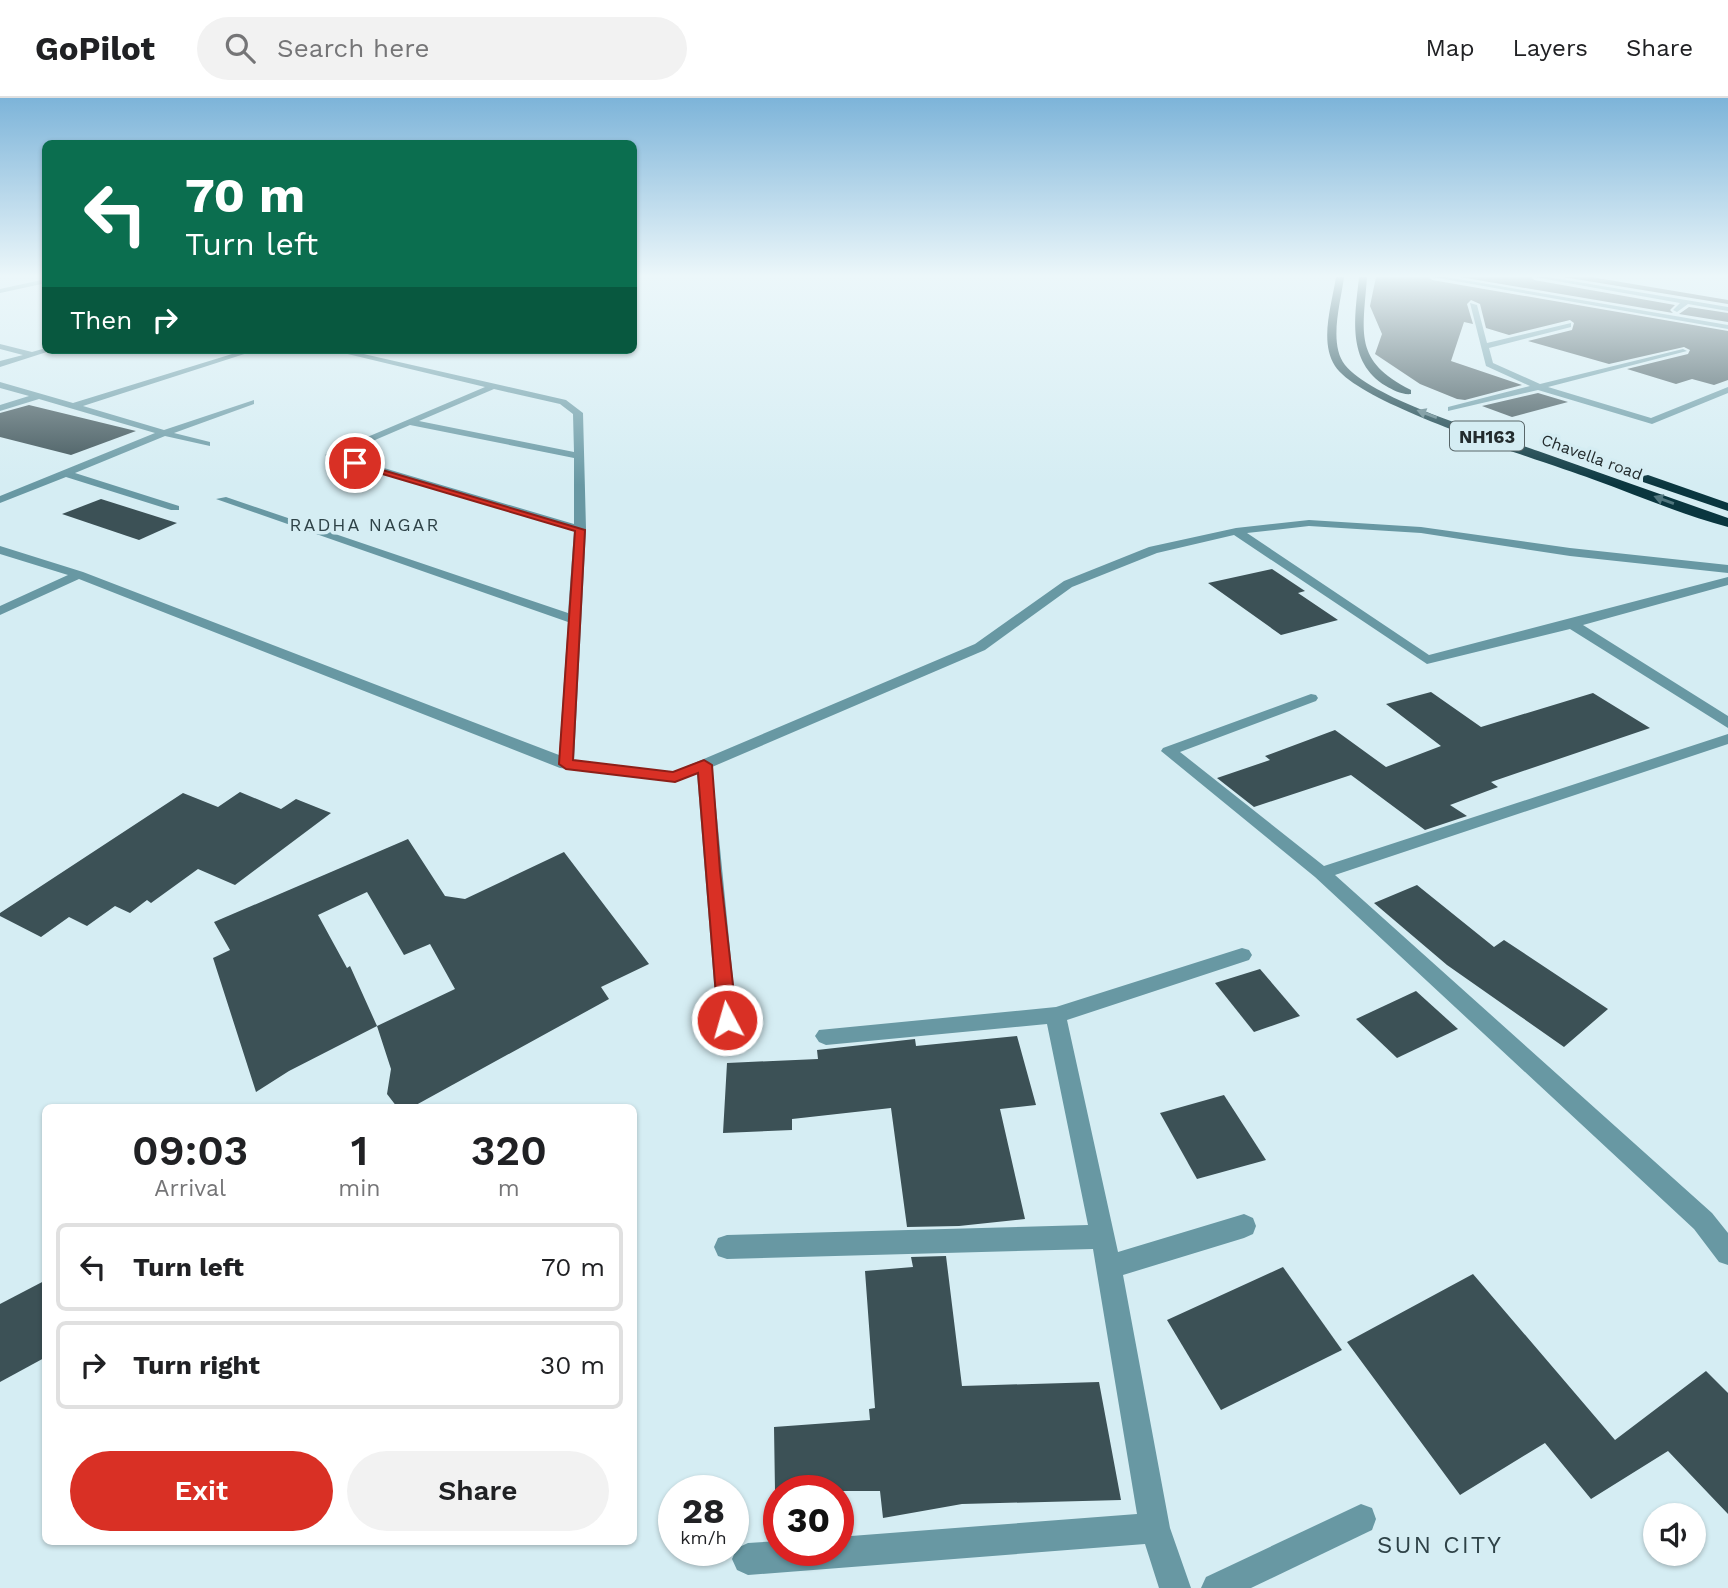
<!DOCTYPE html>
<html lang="en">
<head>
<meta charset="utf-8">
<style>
	:root { --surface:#fff; --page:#f2f2f2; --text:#202124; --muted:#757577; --line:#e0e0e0; --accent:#d93025 }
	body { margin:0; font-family:"Work Sans",sans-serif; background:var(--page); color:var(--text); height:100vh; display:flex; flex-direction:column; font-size:26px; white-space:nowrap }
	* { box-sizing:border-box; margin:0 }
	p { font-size:23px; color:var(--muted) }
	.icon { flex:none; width:38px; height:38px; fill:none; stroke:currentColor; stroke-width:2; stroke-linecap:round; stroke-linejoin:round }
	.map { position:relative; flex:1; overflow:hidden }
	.side { position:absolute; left:42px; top:1006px; width:595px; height:441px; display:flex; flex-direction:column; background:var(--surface); border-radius:10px; box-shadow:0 2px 5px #0004 }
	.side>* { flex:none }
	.top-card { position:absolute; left:42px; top:42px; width:595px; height:214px; border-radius:10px; box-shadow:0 2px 5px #0004; background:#0b6e4f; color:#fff; overflow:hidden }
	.tools { position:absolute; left:1643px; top:1405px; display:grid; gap:14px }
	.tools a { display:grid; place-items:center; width:63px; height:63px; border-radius:50%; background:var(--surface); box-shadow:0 2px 5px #0004; font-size:35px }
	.speed { position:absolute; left:658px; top:1377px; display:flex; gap:14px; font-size:35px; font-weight:700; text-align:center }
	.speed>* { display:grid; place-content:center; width:91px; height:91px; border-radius:50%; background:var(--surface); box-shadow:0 2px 5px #0004; line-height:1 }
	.speed small { font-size:18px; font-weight:400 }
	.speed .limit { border:10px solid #d22; background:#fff; color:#111 }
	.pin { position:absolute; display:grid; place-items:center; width:60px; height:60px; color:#fff; margin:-30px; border:4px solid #fff; border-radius:50%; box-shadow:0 2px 7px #0007 }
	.me { position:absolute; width:77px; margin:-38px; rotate:354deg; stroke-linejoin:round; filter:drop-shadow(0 0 5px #0008) }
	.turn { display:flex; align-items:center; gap:24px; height:147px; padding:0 28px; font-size:32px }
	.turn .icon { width:91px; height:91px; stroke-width:2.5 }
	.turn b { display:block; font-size:49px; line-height:60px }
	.then { display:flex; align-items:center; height:66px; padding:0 28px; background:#0003; gap:14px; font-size:26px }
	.eta { display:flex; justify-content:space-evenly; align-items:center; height:119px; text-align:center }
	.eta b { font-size:42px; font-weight:600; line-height:49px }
	.action { display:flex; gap:14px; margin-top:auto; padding:14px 28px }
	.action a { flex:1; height:80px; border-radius:42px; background:var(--accent); color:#fff; font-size:28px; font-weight:600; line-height:80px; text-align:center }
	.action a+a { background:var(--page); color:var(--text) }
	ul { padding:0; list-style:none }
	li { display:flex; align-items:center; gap:21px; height:88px; margin:0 14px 10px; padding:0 14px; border:4px solid var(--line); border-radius:10px }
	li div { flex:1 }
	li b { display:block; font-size:26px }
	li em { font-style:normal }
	header { display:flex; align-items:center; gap:42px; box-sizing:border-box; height:98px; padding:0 35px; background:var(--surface); border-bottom:2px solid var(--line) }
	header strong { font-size:33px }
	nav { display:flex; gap:38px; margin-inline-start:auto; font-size:24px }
	.search { width:490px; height:63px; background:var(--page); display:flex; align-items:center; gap:18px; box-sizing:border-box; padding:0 24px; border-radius:38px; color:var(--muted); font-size:26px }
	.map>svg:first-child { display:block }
	.building { fill:#3c5156 }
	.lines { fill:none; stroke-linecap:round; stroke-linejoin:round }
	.street { fill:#6898a3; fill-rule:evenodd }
	.highway { fill:#0a363f; fill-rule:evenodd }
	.oneway { fill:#51767e }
	.route { fill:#d93025; stroke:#8d1f18; stroke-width:2 }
	.labels { text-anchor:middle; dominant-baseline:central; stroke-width:7; stroke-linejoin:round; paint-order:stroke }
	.far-street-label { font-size:16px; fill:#232c2e; stroke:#d5edf3 }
	.shield { fill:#d5edf3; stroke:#586669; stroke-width:2 }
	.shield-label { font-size:18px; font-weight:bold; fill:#232c2e }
	.far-neighbourhood-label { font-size:18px; letter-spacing:2px; fill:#2e4247; stroke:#d5edf3 }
	.near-neighbourhood-label { font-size:24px; letter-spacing:2px; fill:#2e4247; stroke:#d5edf3 }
</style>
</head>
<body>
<header>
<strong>GoPilot</strong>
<div class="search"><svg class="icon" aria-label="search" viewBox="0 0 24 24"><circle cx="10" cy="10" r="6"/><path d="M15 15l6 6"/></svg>Search here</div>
<nav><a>Map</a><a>Layers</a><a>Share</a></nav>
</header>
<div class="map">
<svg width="1728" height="1490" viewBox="0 0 1728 1490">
	<rect width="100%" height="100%" fill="#d5edf3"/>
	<g class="building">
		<path d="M1376,179H1429L1432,182L1728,233V282L1714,287L1692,281L1676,286L1627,271L1688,256L1690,252L1684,249L1609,266L1528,243L1572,232L1574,225L1570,222L1509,237L1486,230L1480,206L1471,202L1467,206L1473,226L1464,224L1451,263L1522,287L1465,302L1457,301L1420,286L1375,256L1382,236L1370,208Z"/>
		<path d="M1460,179H1531L1534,182L1675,207L1670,212L1673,215Z"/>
		<path d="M1563,179H1591L1728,202V206Z"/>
		<path d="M1689,209L1728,215V224L1679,216Z"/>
		<path d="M1538,295L1568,304L1512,319L1482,308Z"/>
		<path d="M29,307L136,333L71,357L0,339V315Z"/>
		<path d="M101,401L177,425L139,442L62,416Z"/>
		<path d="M1272,471L1305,493L1298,495L1338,522L1281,537L1208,485Z"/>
		<path d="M1431,594L1481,629L1593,595L1650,630L1491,684L1498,689L1450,707L1467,718L1425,732L1351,677L1254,709L1217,680L1270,662L1265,658L1335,632L1386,669L1441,648L1386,606Z"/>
		<path d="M240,694L281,711L296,701L331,715L235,787L198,771L151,805L147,802L130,815L115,808L87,828L69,819L41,839L0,818V815L183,695L218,709Z"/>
		<path d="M408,741L445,798L465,801L564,754L649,866L601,889L609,901L416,1007L397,1009L387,996L391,971L377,928L455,891L430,846L404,857L367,794L318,817L347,870L350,868L377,928L289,973L256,994L213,860L230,852L214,824Z"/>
		<path d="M1417,787L1494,849L1504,842L1608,911L1564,949L1447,867L1374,805Z"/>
		<path d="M1260,871L1300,918L1254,934L1215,885Z"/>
		<path d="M1416,893L1458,931L1397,960L1356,921Z"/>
		<path d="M1017,938L1036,1007L1000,1011L1025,1121L959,1128L907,1129L891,1010L792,1021V1032L723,1035L727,965L818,961L817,952L915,941L916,948Z"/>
		<path d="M1224,997L1266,1062L1197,1081L1160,1015Z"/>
		<path d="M946,1158L962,1288L1099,1284L1121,1402L962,1406L883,1420L880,1393H775L774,1329L870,1322L869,1311L875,1310L865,1173L913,1169L911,1159Z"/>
		<path d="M1283,1169L1342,1252L1221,1312L1167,1222Z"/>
		<path d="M1473,1176L1615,1342L1706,1273L1728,1295V1416L1668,1353L1591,1401L1545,1345L1460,1397L1347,1244Z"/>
		<path d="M46,1182V1259L0,1284V1206Z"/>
	</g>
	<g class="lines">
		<g class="street">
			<path d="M1432,179H1446L1728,227V231Z"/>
			<path d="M1534,179H1548L1728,209V213L1688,206L1677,214L1673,212L1680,205Z"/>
			<path d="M46,181V185L0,195V191Z"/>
			<path d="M1470,205L1477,207L1487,245L1571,225V229L1489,250L1493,265L1540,286L1683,251L1687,253L1548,289L1651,320L1728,289V295L1652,326L1538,292L1448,313V309L1530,288L1486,268Z"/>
			<path d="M0,246L32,254L46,250L53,252L0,269V263L23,257L0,251Z"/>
			<path d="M245,252H257L83,308L164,332L254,302V306L174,335L210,344V348L165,338L75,375L179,408V412H171L66,379L0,405V398L155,335L39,301L0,313V307L29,298L0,290V284L73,305Z"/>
			<path d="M331,252H346L566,302L583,315L586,431L574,662L673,674L975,546L1064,483L1149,449L1236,430L1309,422L1421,429L1570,450L1728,467V475L1570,458L1421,435L1309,428L1247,435L1429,557L1728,479V487L1583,527L1728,618V630L1570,531L1427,566L1234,437L1157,455L1072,489L985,552L712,669L737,922L734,928L727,930L720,928L717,922L697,676L675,684L560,670L79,481L0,517V508L68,477L0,456V448L83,474L559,657L568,524L216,401L226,399L568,515L574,433L325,357L485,289ZM494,291L560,306L573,316L574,354L419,323ZM410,327L574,360V426L340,357Z"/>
			<path d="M1311,596L1316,597L1318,600L1316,603L1180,654L1324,768L1728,636V646L1335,777L1712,1115L1728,1135V1167L1719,1164L1694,1131L1315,779L1161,653L1163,650Z"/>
			<path d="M1242,850L1249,852L1252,857L1249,862L1067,922L1118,1154L1244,1116L1253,1120L1256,1128L1253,1136L1244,1140L1123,1177L1170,1430L1191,1490H1159L1145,1446L748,1477L737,1472L732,1461L737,1450L748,1445L779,1443V1452H838V1439L1137,1416L1093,1151L727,1161L718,1158L714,1149L718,1140L727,1137L1088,1127L1047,926L826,947L819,944L815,938L819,932L1056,909Z"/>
			<path d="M1361,1406L1372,1410L1376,1421L1372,1432L1251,1490H1201L1206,1479Z"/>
		</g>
		<g class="highway">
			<path d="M1336,179H1344C1341,204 1328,245 1345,267C1373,302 1493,337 1538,353C1601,375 1665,398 1728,420V429C1682,417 1637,397 1592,381C1541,362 1361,308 1335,268C1319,243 1332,206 1336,179Z"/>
			<path d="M1359,179H1367C1363,235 1353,263 1411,292V296C1402,297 1393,292 1386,288C1346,264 1355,218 1359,179Z"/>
			<path d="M1648,377L1728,405V413L1643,384V378Z"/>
		</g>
	</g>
	<defs><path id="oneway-solid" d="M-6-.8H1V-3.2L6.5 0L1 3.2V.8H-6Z" transform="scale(1.75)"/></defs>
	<g class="oneway">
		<use href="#oneway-solid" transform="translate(1427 316) rotate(-159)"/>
		<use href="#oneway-solid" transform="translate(1664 402) rotate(-160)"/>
	</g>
	<linearGradient id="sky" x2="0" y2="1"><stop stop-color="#7db4d9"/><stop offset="0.46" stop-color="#ecf7fa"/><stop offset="1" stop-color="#ecf7fa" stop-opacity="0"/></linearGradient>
	<rect width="1728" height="387" fill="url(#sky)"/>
	<path class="route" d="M352,363L585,432L573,662L673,674L704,662L712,667L720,773L737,922L734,927L727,930L720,927L718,922L698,675L675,684L566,671L559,666L575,433L352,367Z"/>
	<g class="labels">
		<g class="far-street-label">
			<text transform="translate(1592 359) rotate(20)">Chavella road</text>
		</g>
		<rect class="shield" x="1450" y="323.5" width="74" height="29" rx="5"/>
		<g class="shield-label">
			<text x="1487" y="338">NH163</text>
		</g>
		<g class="far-neighbourhood-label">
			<text x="365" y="426">RADHA NAGAR</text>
		</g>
		<g class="near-neighbourhood-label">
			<text x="1440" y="1447">SUN CITY</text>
		</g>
	</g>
</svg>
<div class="tools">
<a><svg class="icon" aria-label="sound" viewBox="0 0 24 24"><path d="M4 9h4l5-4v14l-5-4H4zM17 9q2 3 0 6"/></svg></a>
</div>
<div class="speed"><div>28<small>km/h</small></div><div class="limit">30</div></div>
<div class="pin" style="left:355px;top:365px;background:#d93025"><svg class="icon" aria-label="arrive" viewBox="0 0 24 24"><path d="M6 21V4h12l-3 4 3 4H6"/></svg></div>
<svg class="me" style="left:727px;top:922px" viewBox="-20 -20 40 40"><circle r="17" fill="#d93025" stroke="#fff" stroke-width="3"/><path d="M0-11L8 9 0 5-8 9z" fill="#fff"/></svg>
<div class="top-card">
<div class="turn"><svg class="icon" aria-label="left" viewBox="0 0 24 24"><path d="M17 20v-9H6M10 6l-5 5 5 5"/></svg><div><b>70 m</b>Turn left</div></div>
<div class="then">Then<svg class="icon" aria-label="right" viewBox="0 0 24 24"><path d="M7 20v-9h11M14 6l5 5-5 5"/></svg></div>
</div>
<section class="side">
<div class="eta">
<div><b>09:03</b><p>Arrival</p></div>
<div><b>1</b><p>min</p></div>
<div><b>320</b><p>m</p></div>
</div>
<ul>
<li><svg class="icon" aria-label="left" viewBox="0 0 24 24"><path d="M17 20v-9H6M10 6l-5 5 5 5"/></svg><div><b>Turn left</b></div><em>70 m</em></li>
<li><svg class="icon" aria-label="right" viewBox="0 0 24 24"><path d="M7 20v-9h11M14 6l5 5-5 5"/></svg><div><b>Turn right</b></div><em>30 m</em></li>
</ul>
<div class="action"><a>Exit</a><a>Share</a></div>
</section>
</div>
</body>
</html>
